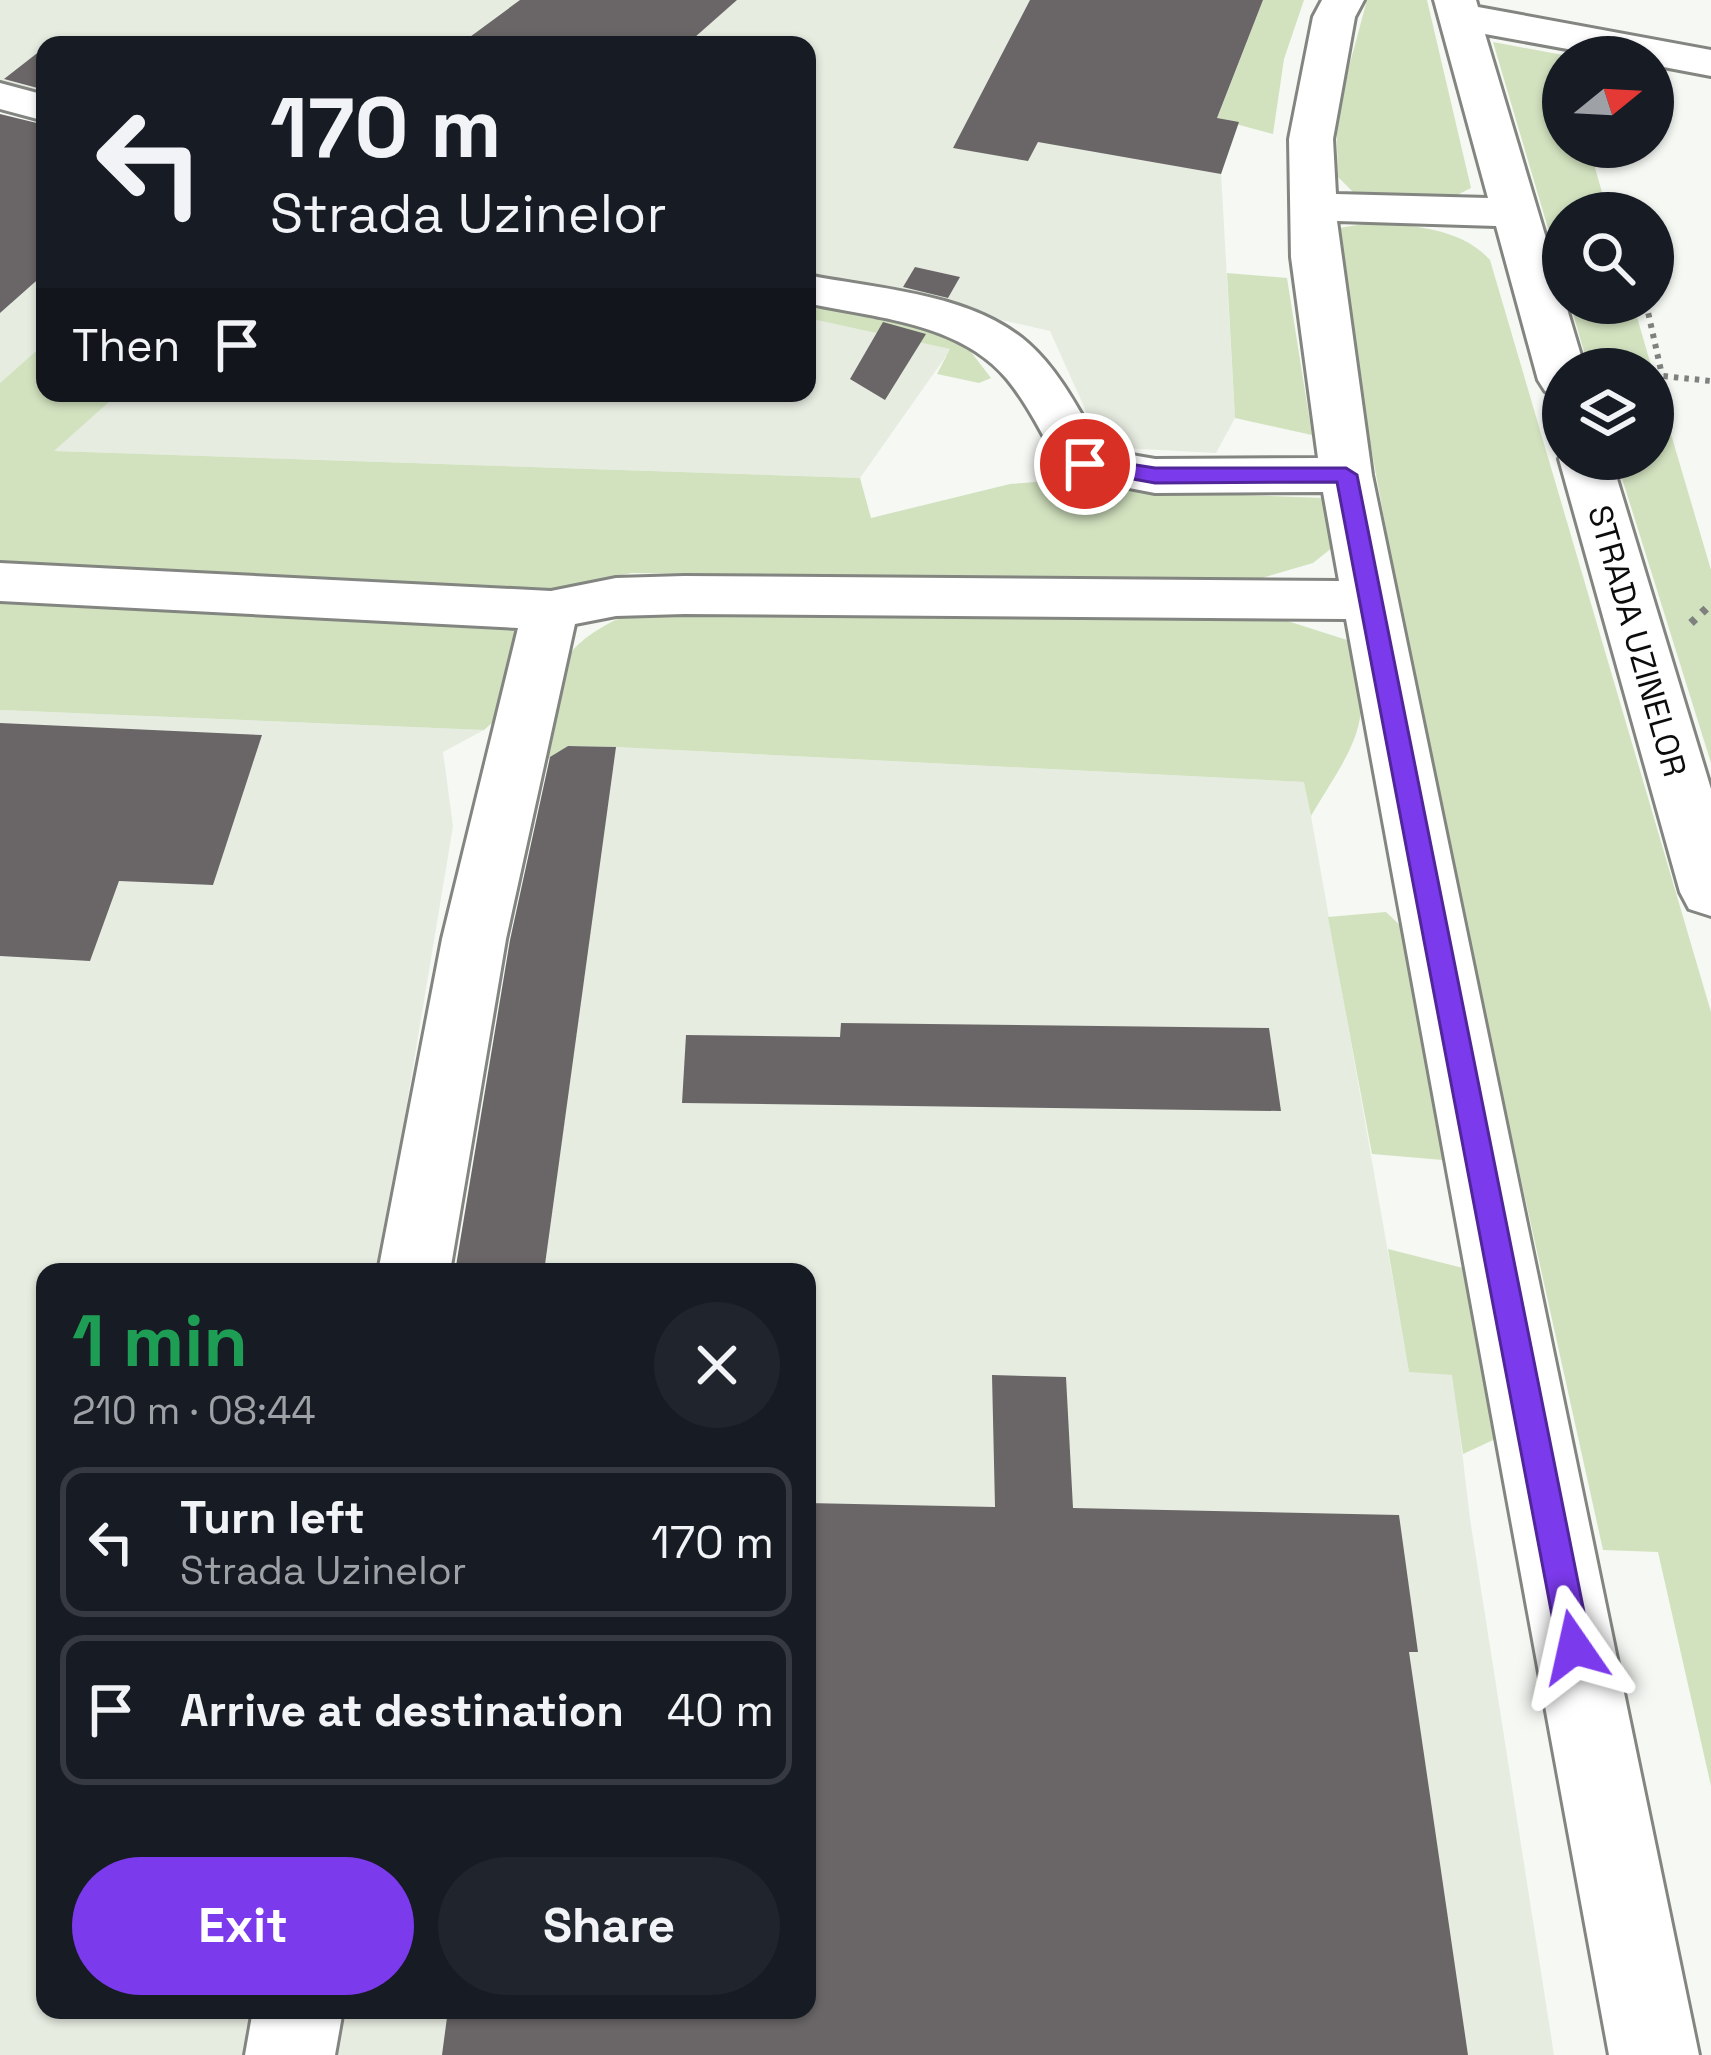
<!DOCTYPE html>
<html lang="en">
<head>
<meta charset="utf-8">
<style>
	:root { --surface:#171b24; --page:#20242c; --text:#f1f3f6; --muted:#9ea1a6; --line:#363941; --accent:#7c3aed }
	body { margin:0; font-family:"Space Grotesk",sans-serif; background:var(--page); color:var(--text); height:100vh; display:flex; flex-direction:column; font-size:45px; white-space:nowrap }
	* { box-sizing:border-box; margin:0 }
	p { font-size:39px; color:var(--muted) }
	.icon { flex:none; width:66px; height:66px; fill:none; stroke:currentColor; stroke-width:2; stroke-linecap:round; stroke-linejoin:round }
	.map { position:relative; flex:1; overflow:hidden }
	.side { position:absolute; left:36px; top:1263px; width:780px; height:756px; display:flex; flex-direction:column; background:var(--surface); border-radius:24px; box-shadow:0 3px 9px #0004 }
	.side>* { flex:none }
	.top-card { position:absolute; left:36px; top:36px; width:780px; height:366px; border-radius:24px; box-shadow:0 3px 9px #0004; background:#171b24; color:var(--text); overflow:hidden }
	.needle { width:78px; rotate:72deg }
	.tools { position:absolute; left:1542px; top:36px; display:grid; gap:24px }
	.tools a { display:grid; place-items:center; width:132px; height:132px; border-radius:50%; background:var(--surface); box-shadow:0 3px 9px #0004; font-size:60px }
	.pin { position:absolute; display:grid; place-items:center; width:102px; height:102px; color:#fff; margin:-51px; border:6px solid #fff; border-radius:50%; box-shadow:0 3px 12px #0007 }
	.me { position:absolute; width:132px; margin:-66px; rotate:349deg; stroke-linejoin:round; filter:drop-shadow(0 0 9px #0008) }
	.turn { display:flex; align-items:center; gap:42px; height:252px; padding:0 36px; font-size:54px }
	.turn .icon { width:156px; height:156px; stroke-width:2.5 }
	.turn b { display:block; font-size:84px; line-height:102px }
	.then { display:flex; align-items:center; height:114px; padding:0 36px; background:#0003; gap:24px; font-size:45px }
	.round { display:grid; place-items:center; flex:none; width:126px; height:126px; border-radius:63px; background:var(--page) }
	.head { display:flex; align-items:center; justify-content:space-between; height:204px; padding:0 36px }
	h1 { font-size:72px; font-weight:700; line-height:90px; color:#1e9e55 }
	.button { display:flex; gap:24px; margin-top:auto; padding:24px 36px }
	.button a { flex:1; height:138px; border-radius:72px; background:var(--accent); color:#fff; font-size:48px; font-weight:700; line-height:138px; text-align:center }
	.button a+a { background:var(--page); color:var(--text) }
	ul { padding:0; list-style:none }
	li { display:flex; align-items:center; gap:36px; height:150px; margin:0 24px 18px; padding:0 12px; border:6px solid var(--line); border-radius:24px }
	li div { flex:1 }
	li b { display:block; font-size:45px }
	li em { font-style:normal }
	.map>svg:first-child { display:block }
	.built { fill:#e7ece1 }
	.green { fill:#d2e2bf }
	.building { fill:#6a6668 }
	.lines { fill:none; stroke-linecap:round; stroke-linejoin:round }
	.minor-casing { stroke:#838581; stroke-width:6 }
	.path-far1 { stroke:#7f817e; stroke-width:6; stroke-dasharray:4.5 6; stroke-linecap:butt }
	.path { stroke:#7f817e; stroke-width:8; stroke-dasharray:6 9; stroke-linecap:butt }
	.minor { fill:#fff; fill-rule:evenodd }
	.route { fill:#7c3aed; stroke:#51269a; stroke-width:3 }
	.labels { text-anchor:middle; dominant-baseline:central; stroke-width:10; stroke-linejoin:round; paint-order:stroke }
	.street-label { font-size:33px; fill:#0c0d0b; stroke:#fff }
</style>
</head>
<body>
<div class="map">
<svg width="1711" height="2055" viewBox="0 0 1711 2055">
	<rect width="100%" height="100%" fill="#f5f8f3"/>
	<g class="built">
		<path d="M0,0H1263L1218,119L1239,122L1221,174L1235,418L1216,453L1121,448L1098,438L1050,331L807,276V45H45V92L0,80Z"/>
		<path d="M0,122L45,134V343L0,383Z"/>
		<path d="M807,318L951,349L860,478L52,451L119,393H807Z"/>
		<path d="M0,710L484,730L443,752L453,826L379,1272H45V2010H266L257,2055H0Z"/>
		<path d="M615,747L1305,782L1409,1371L1453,1375L1470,1519L1554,2055H327L335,2010H807V1272H544Z"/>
	</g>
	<g class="green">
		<path d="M1263,0H1304L1284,59L1273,134L1217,119Z"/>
		<path d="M1367,0H1427L1471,188L1451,198L1356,195L1338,177L1336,115Z"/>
		<path d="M1493,42L1563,55V147H1589L1608,213H1563V279Z"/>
		<path d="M1376,222C1417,227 1461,228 1490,260L1711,1012V1786L1658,1552L1603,1550L1432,777L1333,242L1339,228Z"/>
		<path d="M1227,273L1287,278L1312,435L1235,418Z"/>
		<path d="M807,302L918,327L964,343L991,378L979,383L937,374L950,349L807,318Z"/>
		<path d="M1570,303H1633L1652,369H1589Z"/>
		<path d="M45,343V393H119L54,451L860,478L871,518L1010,484L1062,480L1134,491L1325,498L1333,547L1313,563L1255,580L632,573L524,594L0,568V383Z"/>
		<path d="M1653,373L1711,570V763L1616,459H1653Z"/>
		<path d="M0,594L493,617L517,632L502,714L484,730L0,710Z"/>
		<path d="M635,611L1275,617L1347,640C1380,721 1351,748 1311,816L1304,782L615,747L568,746L545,761C561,673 545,650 635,611Z"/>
		<path d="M1386,912L1406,931L1443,1160L1372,1154L1328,917Z"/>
		<path d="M1388,1249L1467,1269L1504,1435L1463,1454L1452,1375L1409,1372Z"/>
	</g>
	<g class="building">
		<path d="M520,0H737L686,45H459Z"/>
		<path d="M1030,0H1263L1217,118L1239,122L1221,174L1038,142L1028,161L953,148Z"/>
		<path d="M45,47V90L4,79Z"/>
		<path d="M0,114L45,125L44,274L0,313Z"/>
		<path d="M915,267L960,277L948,298L903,287Z"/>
		<path d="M883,322L926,334L885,400L850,379Z"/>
		<path d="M0,723L262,735L213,885L119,881L90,961L0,956Z"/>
		<path d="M568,746L616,747L544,1272H455L510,940L550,757Z"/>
		<path d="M841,1023L1269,1028L1281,1111L682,1103L686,1035L840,1037Z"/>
		<path d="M992,1375L1066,1377L1073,1508L1399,1515L1418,1652H1409L1468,2055H442L448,2010H807V1503L995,1507Z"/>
	</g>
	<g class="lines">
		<g class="minor-casing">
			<g id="minor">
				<path d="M1322,0H1364L1355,17L1333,139L1336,194L1488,198L1434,0H1476L1478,7L1711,50V76L1653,65V57H1611L1485,34L1585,369H1563V396L1545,391L1538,380L1496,226L1337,221L1372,475L1699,2055H1609L1346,619L684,614L616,616L575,624L506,939L450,1272H378L442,939L518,628L0,601V563L551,591L616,578L684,576L1339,581L1323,492L1155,493L1067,476C1046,444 1031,408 1007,379C959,322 875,318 807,303V275C878,289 971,293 1028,343C1060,371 1081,414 1102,450L1155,459L1318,458L1291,257L1289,139L1313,17Z"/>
				<path d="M0,83L45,95V121L0,109Z"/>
				<path d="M1563,453V459H1611L1711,789V916L1689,909L1680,892L1559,459Z"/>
				<path d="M253,2010H343L335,2055H245Z"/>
			</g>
		</g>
		<g class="path-far1">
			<path d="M1646,303L1662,375"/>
			<path d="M1653,375L1711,381"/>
		</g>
		<path class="path" d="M1691,623L1711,604"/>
		<use href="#minor" class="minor"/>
	</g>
	<path class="route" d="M1085,457L1155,468H1346L1357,475L1591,1647L1586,1659L1574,1663L1563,1659L1558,1647L1337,482L1155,483L1078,469V459Z"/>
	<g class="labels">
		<g class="street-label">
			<text transform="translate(1637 641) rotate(74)">STRADA UZINELOR</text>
		</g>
	</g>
</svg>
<div class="tools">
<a><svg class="needle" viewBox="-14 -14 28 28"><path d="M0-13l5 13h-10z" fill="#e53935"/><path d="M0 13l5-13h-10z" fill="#9ea1a6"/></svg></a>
<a><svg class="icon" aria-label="search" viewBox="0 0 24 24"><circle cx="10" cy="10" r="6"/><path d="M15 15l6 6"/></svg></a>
<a><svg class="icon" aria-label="layers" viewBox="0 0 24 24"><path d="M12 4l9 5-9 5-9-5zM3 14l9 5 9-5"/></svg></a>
</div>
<div class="pin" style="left:1085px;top:464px;background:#d93025"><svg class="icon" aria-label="arrive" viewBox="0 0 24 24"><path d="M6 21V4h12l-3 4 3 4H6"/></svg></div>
<svg class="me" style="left:1574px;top:1647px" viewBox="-20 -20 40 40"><path d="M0-17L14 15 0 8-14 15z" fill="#7c3aed" stroke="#fff" stroke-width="4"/></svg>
<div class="top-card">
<div class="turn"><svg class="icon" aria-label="left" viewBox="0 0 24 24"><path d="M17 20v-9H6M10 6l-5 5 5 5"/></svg><div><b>170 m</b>Strada Uzinelor</div></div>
<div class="then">Then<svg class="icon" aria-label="arrive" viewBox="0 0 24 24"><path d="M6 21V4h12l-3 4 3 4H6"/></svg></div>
</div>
<section class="side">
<div class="head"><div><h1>1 min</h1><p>210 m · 08:44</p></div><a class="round"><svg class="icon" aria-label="close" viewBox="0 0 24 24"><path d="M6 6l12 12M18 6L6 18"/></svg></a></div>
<ul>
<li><svg class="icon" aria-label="left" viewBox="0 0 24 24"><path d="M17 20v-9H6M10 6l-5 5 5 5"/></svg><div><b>Turn left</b><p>Strada Uzinelor</p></div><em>170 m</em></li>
<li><svg class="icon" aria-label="arrive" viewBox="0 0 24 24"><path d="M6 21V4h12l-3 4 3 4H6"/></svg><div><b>Arrive at destination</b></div><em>40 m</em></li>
</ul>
<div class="button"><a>Exit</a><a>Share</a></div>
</section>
</div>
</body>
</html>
